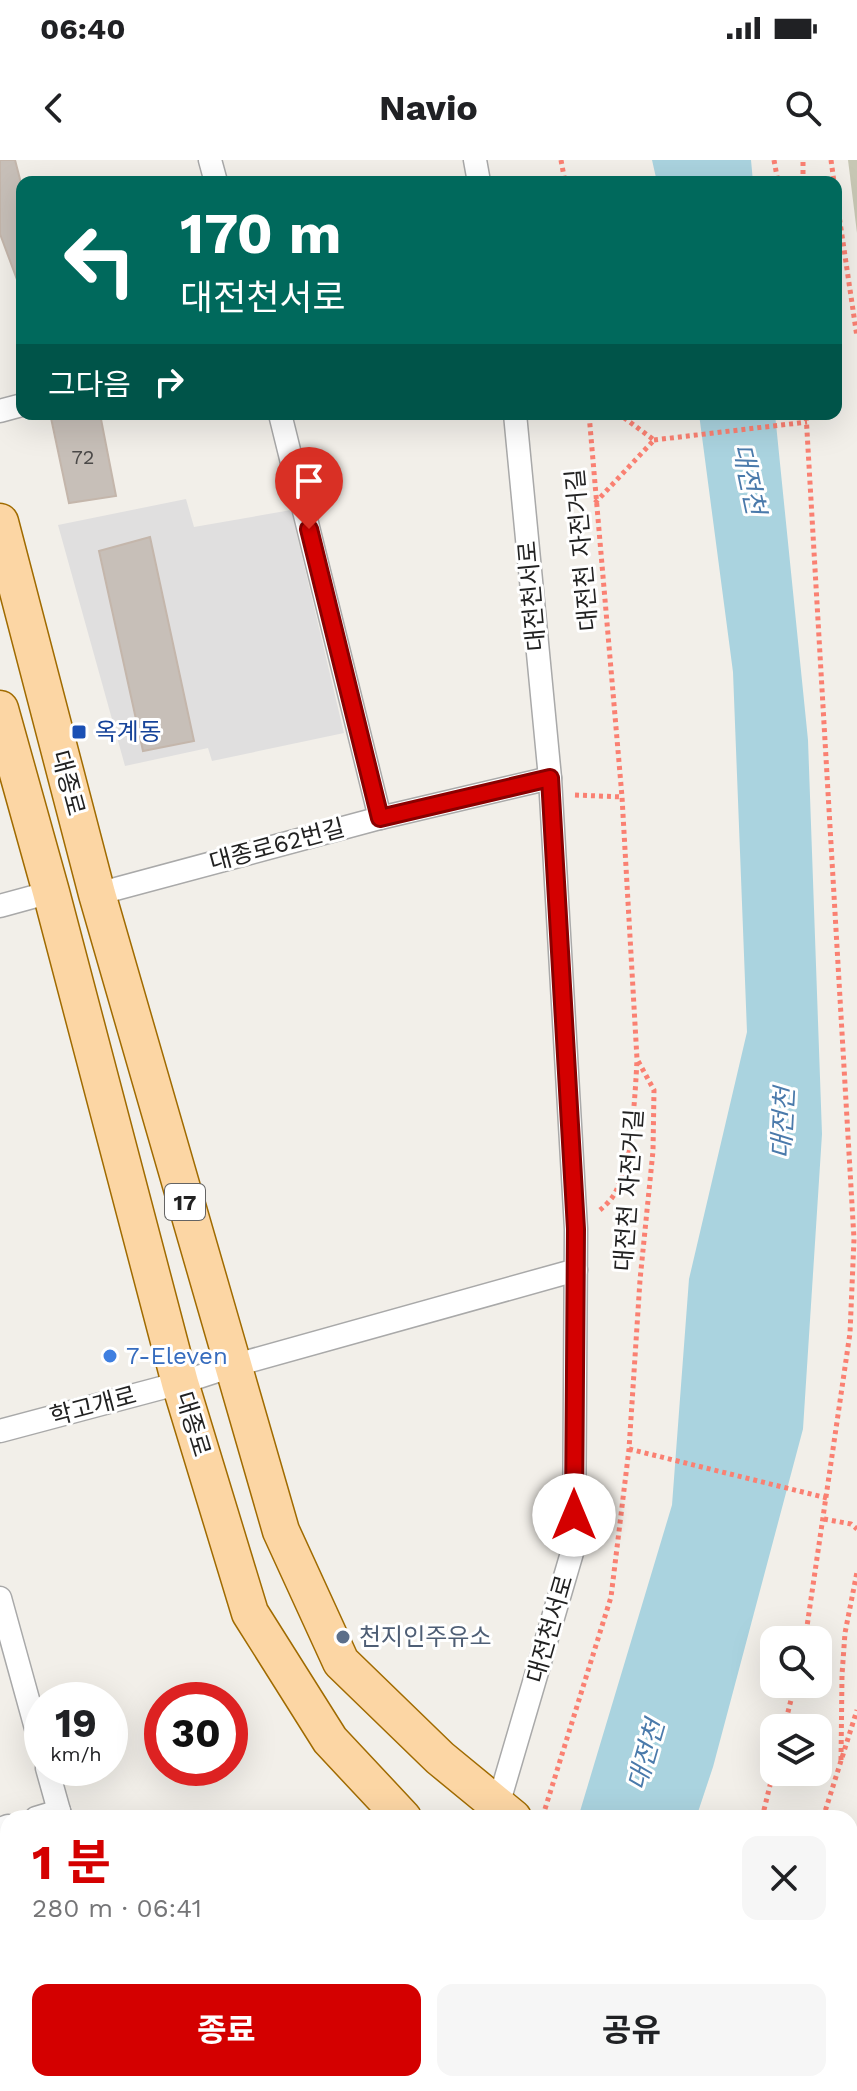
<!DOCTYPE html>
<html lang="ko">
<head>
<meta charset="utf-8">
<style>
	:root { --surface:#fff; --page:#f6f6f6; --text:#202124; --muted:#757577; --accent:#d40000 }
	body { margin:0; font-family:"Work Sans","Noto Sans KR",sans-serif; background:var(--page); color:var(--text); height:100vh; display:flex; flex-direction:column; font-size:30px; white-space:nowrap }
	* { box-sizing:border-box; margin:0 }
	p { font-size:26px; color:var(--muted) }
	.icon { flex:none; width:44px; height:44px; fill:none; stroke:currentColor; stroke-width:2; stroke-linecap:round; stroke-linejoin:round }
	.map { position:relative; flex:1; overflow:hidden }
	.drawer { position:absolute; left:0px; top:1650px; width:858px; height:282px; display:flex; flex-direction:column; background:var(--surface); border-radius:24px 24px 0 0; box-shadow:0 8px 32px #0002 }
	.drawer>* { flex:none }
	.banner { position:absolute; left:16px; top:16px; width:826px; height:244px; border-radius:16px; box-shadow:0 8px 32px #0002; background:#00695c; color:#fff; overflow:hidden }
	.buttons { position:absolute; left:760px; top:1466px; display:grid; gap:16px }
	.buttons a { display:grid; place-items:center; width:72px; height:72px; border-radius:16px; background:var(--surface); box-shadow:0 8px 32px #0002; font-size:40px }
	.speed { position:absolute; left:24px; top:1522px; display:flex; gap:16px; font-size:40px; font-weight:700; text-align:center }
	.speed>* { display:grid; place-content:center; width:104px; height:104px; border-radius:50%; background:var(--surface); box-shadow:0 8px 32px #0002; line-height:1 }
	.speed small { font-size:20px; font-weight:400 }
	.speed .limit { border:12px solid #d22; background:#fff; color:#111 }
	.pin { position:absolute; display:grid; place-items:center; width:68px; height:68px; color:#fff; margin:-82px -34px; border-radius:50% 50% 50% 0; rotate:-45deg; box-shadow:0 0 8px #0007 }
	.pin .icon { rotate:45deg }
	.me { position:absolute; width:88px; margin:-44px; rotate:0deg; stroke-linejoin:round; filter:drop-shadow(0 0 6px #0008) }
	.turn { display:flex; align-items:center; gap:28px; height:168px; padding:0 32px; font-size:36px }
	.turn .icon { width:104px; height:104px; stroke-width:2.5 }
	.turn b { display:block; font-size:56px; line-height:68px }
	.then { display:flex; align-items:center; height:76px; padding:0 32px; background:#0003; gap:16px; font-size:30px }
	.round { display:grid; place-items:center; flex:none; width:84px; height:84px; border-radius:16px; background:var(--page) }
	.head { display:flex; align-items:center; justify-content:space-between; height:136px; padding:0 32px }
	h1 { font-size:48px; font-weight:700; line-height:60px; color:var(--accent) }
	.button { display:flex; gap:16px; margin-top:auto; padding:16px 32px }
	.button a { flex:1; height:92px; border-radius:16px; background:var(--accent); color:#fff; font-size:32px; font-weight:700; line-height:92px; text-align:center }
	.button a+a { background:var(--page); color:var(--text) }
	.status { display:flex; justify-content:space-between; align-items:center; height:56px; padding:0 40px; background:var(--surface); direction:ltr }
	.status svg { height:22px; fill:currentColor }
	header { display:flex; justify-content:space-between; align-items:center; height:104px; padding:0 32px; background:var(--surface); font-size:36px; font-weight:700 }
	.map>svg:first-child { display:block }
	.residential { fill:#e0dfdf }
	.construction { fill:#c7c7b4 }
	.water { fill:#aad3df }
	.building { fill:#c7bfb8; stroke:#c4b6ab; stroke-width:2 }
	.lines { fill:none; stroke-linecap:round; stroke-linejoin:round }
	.street-casing { stroke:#a9a9a9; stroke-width:25 }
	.primary-casing { stroke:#a06b00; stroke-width:39 }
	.path { stroke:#fa8072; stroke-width:5; stroke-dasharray:4 4; stroke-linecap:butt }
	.street { stroke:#fff; stroke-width:22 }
	.primary { stroke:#fcd6a4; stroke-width:36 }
	.route-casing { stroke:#8a0000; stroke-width:20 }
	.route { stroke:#d40000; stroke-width:14 }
	.transit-dot { fill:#1a4fb4; stroke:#fff; stroke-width:3 }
	.shop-dot { fill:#3f7fe0; stroke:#fff; stroke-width:3 }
	.service-dot { fill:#5c6f8a; stroke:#fff; stroke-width:3 }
	.labels { text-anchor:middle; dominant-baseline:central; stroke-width:6; stroke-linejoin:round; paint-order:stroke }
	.number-label { font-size:20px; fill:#4b4948 }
	.shield { fill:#fff; stroke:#646464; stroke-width:2 }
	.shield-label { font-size:22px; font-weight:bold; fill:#222 }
	.street-label { font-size:24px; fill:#222; stroke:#fff }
	.transit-label { font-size:24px; fill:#164399; stroke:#fff; text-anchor:start }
	.shop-label { font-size:24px; fill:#366cbe; stroke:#fff; text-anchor:start }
	.service-label { font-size:24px; fill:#4e5e75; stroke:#fff; text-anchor:start }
	.water-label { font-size:26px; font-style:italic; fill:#4a7aab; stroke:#fff }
</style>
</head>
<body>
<div class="status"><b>06:40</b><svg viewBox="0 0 49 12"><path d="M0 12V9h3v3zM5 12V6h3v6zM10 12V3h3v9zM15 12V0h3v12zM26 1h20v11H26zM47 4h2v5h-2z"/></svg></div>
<header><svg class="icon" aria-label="back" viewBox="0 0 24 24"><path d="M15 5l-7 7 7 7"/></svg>Navio<svg class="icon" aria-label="search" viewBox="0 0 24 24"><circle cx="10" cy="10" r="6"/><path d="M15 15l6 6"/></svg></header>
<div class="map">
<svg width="857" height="1931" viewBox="0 0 857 1931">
	<rect width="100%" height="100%" fill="#f2efe9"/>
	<path class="residential" d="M186,339L194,367L291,350L344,573L212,601L208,588L125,606L58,365Z"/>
	<g class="construction">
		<path d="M848,0H857V73Z"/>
		<path d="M857,1706V1808L850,1802V1730Z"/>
	</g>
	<g class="water">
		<path d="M652,0H751L753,22H657Z"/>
		<path d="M699,254H775L808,580L822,974L803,1269L713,1607L696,1658H578L672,1345L689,1119L747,872L733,512Z"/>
		<path d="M499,1924H605L602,1931H497Z"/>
	</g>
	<g class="building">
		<path d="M0,0H15L22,27V133L0,74Z"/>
		<path d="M65,254H100L116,336L69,343L51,258Z"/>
		<path d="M150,377L194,581L143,591L99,391Z"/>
	</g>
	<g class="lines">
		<g class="street-casing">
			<g id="street">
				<path d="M210,0L216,22"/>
				<path d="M475,0L479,22"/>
				<path d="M0,251L22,245"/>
				<path d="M280,254L380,658"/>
				<path d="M97,734L380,658L550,618"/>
				<path d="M0,746L51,732"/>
				<path d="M0,1271L180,1223L232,1206L576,1110"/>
				<path d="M0,1438L42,1590"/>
				<path d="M47,1608L61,1658"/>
				<path d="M498,1645L574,1386L576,1069L550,618L515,254"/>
				<path d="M36,1658L59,1651"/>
				<path d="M0,1669L8,1666"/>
				<path d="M0,1848L8,1845"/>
				<path d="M134,1924L136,1931"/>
				<path d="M390,1931L392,1924"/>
			</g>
		</g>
		<g class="primary-casing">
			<g id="primary">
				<path d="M0,362L97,734L281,1371L341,1502L440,1598L513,1658"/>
				<path d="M0,549L51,732L180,1223L250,1453L330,1580L403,1658"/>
				<path d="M703,1924L711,1931"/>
				<path d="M833,1924L841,1931"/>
			</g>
		</g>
		<g class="path">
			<path d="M561,0L565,22"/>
			<path d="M774,0L778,22"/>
			<path d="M831,0L834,22"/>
			<path d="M803,22V0"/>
			<path d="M836,35L857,177"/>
			<path d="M654,280L807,262"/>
			<path d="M595,343L654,280L619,254"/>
			<path d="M575,635L622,637"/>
			<path d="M600,1050C606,1045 613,1038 616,1031C632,997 635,938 637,900"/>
			<path d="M629,1289L827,1338"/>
			<path d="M824,1359L851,1364L857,1369"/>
			<path d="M805,1480L850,1173L854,1079L806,254"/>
			<path d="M784,1568L795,1524"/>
			<path d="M841,1600L842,1515L845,1473L857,1412"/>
			<path d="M545,1649L611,1437L629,1289L640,1120L653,991L654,930L637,899L622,637L589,254"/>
			<path d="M762,1658L774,1609"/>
			<path d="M823,1658L857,1550"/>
			<path d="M458,1931L460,1924"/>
		</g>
		<use href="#street" class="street"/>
		<use href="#primary" class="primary"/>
	</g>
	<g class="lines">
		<g class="route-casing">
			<path id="route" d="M309,369L380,658L550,618L576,1069L574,1355"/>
		</g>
		<use href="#route" class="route"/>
	</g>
	<rect class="transit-dot" x="71" y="564" width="16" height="16" rx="4"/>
	<circle class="shop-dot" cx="110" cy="1196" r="8"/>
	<circle class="service-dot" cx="343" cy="1477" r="8"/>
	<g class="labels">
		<g class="number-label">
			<text x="83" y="297">72</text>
		</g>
		<rect class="shield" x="165" y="1024" width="40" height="36" rx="6"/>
		<g class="shield-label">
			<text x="185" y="1042">17</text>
		</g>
		<g class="street-label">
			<text transform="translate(582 390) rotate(-95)">대전천 자전거길</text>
			<text transform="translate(532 436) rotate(-95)">대전천서로</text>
			<text transform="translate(68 623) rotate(75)">대종로</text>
			<text transform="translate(277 685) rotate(-15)">대종로62번길</text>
			<text transform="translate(629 1030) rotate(-86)">대전천 자전거길</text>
			<text transform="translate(93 1246) rotate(-15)">학고개로</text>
			<text transform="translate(193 1264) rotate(73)">대종로</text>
			<text transform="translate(550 1469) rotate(-74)">대전천서로</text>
		</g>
		<g class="transit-label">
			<text x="95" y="572">옥계동</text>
		</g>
		<g class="shop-label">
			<text x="126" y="1196">7-Eleven</text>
		</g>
		<g class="service-label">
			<text x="359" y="1477">천지인주유소</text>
		</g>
		<g class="water-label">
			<text transform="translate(749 319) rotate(78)">대전천</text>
			<text transform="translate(783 963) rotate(-87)">대전천</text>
			<text transform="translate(646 1595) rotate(-74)">대전천</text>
		</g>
	</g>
</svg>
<div class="buttons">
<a><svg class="icon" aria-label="search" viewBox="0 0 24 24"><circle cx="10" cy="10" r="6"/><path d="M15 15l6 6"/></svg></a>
<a><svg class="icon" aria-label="layers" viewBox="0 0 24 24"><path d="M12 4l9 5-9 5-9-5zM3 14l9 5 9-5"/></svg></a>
</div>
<div class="speed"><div>19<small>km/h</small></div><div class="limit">30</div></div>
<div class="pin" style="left:309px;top:369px;background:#d93025"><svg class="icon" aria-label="arrive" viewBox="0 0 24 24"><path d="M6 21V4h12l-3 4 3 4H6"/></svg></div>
<svg class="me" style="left:574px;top:1355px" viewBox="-20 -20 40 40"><circle r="19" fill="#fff"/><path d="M0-13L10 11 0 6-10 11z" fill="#d40000"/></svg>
<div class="banner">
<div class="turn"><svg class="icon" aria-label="left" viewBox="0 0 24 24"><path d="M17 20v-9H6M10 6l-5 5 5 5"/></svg><div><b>170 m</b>대전천서로</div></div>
<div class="then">그다음<svg class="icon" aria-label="right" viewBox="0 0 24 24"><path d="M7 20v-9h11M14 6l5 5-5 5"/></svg></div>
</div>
<section class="drawer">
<div class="head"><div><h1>1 분</h1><p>280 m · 06:41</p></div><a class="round"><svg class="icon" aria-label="close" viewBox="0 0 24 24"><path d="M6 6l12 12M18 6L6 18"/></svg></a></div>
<div class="button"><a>종료</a><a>공유</a></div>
</section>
</div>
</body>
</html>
